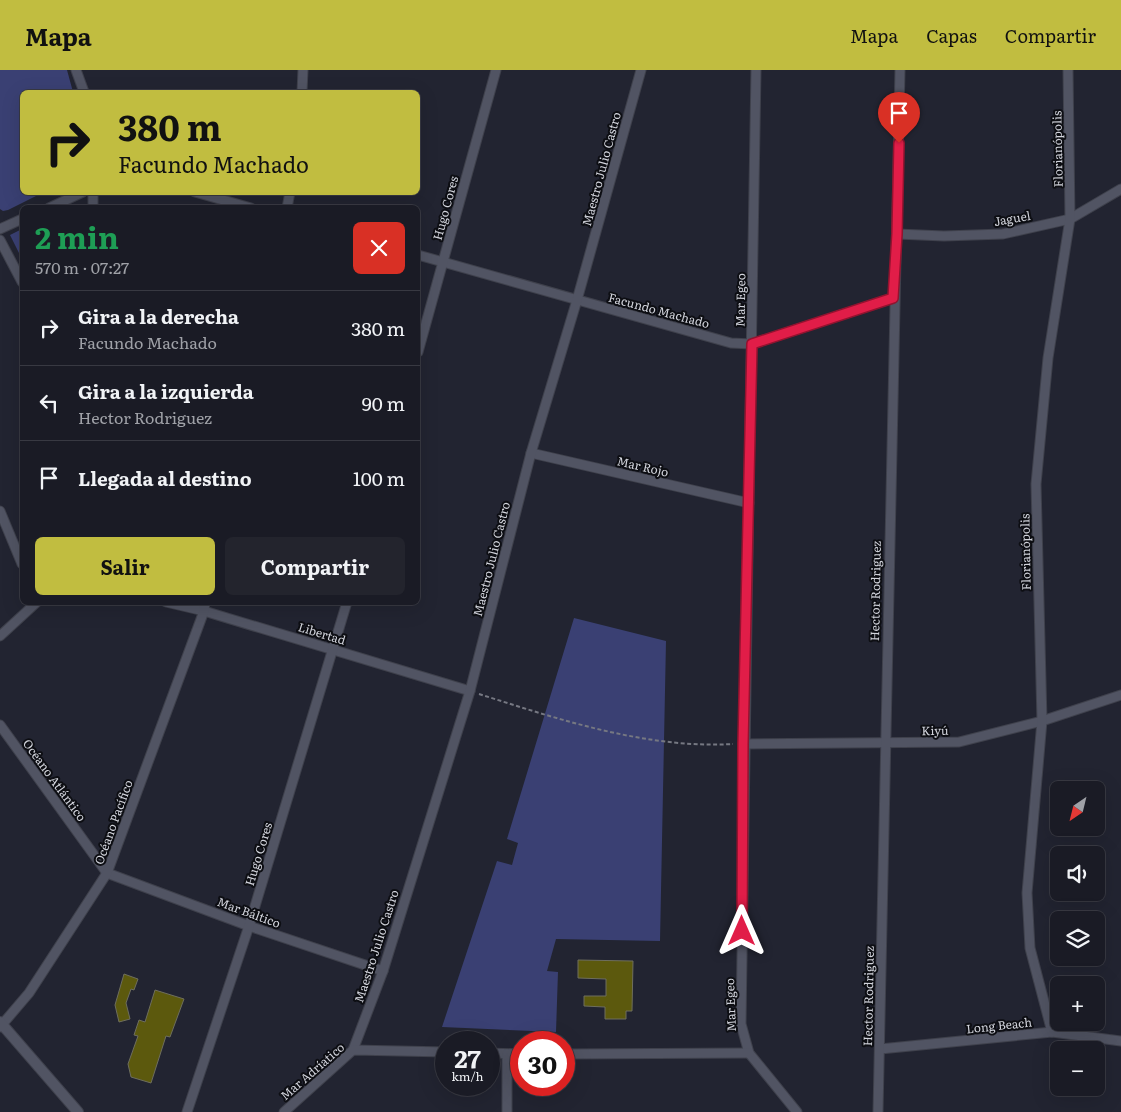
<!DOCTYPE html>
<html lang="es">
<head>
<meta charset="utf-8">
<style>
	:root { --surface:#1a1b25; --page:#23242d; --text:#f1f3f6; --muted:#9fa1a7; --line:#383942; --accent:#c1bd40 }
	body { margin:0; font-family:Literata,serif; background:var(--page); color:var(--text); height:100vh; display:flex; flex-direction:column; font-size:19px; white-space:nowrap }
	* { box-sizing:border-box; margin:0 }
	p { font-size:16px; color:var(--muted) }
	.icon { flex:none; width:28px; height:28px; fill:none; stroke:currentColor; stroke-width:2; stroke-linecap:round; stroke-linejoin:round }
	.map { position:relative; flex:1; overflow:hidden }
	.sheet { position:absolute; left:20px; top:135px; width:400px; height:400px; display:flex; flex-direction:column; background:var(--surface); border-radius:8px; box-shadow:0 5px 20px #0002,0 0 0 1px var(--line) }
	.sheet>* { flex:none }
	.guide { position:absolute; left:20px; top:20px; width:400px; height:105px; border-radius:8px; box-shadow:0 5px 20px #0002,0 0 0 1px var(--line); background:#c1bd40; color:#111; overflow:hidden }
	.needle { width:32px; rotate:215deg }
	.fabs { position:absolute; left:1050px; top:711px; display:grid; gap:10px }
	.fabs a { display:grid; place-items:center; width:55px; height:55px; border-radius:8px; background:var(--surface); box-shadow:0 5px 20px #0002,0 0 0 1px var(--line); font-size:25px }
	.speed { position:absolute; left:435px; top:961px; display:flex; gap:10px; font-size:25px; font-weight:700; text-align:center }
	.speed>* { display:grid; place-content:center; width:65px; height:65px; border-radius:50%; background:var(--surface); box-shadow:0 5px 20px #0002,0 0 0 1px var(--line); line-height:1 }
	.speed small { font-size:12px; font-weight:400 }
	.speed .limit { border:8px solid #d22; background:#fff; color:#111 }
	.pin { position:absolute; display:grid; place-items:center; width:42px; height:42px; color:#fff; margin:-51px -21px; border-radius:50% 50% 50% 0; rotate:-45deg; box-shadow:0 0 5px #0007 }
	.pin .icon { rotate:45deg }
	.me { position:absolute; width:55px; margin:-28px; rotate:0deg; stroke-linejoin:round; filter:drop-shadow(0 0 4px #0008) }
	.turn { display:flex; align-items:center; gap:18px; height:105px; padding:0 15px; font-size:22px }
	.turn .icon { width:65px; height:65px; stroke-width:2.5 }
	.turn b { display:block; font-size:35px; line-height:42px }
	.round { display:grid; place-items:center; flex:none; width:52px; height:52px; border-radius:8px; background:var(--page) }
	.headline { display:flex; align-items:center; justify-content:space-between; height:85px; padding:0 15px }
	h1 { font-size:30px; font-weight:700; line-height:38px; color:#1e9e55 }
	.cta { display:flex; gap:10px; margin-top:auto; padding:10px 15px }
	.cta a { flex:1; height:58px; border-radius:8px; background:var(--accent); color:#111; font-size:20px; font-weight:700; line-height:58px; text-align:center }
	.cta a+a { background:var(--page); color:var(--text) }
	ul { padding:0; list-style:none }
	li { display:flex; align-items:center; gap:15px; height:75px; padding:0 15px; border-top:1px solid var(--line) }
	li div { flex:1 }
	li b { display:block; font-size:19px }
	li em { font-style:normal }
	header { display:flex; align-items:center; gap:30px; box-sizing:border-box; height:70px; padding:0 25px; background:var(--accent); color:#111 }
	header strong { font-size:24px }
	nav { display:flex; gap:28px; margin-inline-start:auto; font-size:18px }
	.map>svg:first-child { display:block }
	.green { fill:#3a4073 }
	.building { fill:#5c590d; stroke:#6e6e5e }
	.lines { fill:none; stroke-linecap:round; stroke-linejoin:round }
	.minor-casing { stroke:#3f414c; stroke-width:11 }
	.tertiary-casing { stroke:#3f414c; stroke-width:12 }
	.path { stroke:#767882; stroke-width:2; stroke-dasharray:4 2.5; stroke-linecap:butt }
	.minor { stroke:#515463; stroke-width:9 }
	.tertiary { stroke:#515463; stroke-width:10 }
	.route-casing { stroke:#92132f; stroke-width:12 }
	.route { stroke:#e11d48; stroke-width:9 }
	.labels { text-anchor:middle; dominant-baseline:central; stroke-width:4; stroke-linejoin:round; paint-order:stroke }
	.street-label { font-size:12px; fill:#d2d4dc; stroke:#0d0e13 }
</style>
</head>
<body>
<header>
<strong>Mapa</strong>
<nav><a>Mapa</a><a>Capas</a><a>Compartir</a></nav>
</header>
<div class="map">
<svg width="1121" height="1042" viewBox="0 0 1121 1042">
	<rect width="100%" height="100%" fill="#222431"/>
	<g class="green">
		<path d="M0,0H67L73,22H22V122L42,123L8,140L3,141L0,139Z"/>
		<path d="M22,159V189L10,165Z"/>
		<path d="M574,548L666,571L660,871L556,869L547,901L558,902L556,962L442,957L497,791L512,795L518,773L507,769Z"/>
	</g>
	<g class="building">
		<path d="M578,890L633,891L632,941H626V949H605V937L584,936V926H606V909L578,908Z"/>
		<path d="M124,904L138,909L134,920L131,919L126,933L130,949L119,952L115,935Z"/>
		<path d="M155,920L184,929L170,967L166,966L151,1013L131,1007L128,994L138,966L134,965L139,950L145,952Z"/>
	</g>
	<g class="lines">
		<g class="minor-casing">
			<g id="minor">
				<path d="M76,0L84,22"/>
				<path d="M756,0C752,318 743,636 741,954L749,983L797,1042"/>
				<path d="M302,22L303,0"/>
				<path d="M195,122L251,138"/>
				<path d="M49,138L83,122"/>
				<path d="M93,138V122"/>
				<path d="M287,138L290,122"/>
				<path d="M0,159L22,149"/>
				<path d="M897,164L944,166L1003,164L1070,149L1121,119"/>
				<path d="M0,170L22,212"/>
				<path d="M418,185L731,273L752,274L893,228"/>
				<path d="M418,282L496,0"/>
				<path d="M531,383L749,433"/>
				<path d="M0,441L22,494"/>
				<path d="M166,532L204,541L470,621"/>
				<path d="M0,566L37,532"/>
				<path d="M0,655L107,803L249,856L383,901"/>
				<path d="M743,674L959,672L1042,651L1121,625"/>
				<path d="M0,957L29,923L107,803L204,541L205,532"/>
				<path d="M1052,962L1030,878L1027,823L1042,651L1036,414L1048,288L1070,149L1068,0"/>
				<path d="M880,979L1052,962L1121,971"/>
				<path d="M353,980L383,901L470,621L531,383L577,230L641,0"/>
				<path d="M489,983L521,984"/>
				<path d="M507,984V1042"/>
				<path d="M564,984L749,983"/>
				<path d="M187,1042L249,856L347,532"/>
				<path d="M284,1042L353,980L446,982"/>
				<path d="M878,1042L900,0"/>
			</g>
		</g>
		<g class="tertiary-casing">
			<path id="tertiary" d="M0,952L78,1042"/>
		</g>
		<path class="path" d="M479,624C561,650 647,679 733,674"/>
		<use href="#minor" class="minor"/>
		<use href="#tertiary" class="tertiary"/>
	</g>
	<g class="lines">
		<g class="route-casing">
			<path id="route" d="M742,861L743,674L752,274L893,228L897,164L899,73"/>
		</g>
		<use href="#route" class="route"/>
	</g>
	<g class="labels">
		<g class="street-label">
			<text transform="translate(1057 79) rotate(-91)">Florianópolis</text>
			<text transform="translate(601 99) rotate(-75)">Maestro Julio Castro</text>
			<text transform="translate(445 138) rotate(-75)">Hugo Cores</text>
			<text transform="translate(1012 148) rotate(-10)">Jaguel</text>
			<text transform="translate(740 230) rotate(-89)">Mar Egeo</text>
			<text transform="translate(659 240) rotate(15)">Facundo Machado</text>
			<text transform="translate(643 396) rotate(13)">Mar Rojo</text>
			<text transform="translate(1025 482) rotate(-91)">Florianópolis</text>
			<text transform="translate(491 489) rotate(-76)">Maestro Julio Castro</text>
			<text transform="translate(875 521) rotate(-89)">Hector Rodriguez</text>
			<text transform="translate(322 563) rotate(17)">Libertad</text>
			<text transform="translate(935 660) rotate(-1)">Kiyú</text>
			<text transform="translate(55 710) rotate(54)">Océano Atlántico</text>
			<text transform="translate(113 752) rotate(-70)">Océano Pacífico</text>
			<text transform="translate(258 784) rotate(-73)">Hugo Cores</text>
			<text transform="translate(249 842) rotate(20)">Mar Báltico</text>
			<text transform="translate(376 876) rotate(-72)">Maestro Julio Castro</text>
			<text transform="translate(868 926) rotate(-89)">Hector Rodriguez</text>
			<text transform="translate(730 935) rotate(-92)">Mar Egeo</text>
			<text transform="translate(999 955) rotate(-6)">Long Beach</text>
			<text transform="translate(312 1001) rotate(-41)">Mar Adríatico</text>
		</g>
	</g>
</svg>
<div class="fabs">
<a><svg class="needle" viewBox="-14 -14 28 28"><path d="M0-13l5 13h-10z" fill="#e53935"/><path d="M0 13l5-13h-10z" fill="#9fa1a7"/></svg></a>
<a><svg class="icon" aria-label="sound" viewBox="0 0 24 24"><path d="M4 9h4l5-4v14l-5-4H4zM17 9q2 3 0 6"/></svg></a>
<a><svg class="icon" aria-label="layers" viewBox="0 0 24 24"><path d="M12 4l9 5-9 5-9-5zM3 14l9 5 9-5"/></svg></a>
<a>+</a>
<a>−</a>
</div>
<div class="speed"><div>27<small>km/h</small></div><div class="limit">30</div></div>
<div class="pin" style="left:899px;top:73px;background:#d93025"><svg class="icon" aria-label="arrive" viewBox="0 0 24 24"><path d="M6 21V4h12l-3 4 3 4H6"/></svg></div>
<svg class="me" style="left:742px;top:861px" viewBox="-20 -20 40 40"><path d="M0-17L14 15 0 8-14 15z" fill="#e11d48" stroke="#fff" stroke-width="4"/></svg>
<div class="guide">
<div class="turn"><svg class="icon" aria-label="right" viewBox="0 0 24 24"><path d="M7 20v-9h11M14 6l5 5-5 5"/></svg><div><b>380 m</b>Facundo Machado</div></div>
</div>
<section class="sheet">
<div class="headline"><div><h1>2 min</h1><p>570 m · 07:27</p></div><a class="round" style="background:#d93025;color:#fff"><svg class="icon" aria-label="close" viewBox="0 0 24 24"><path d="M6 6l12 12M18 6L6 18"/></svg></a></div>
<ul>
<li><svg class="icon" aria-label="right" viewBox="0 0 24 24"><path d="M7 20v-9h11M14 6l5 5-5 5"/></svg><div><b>Gira a la derecha</b><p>Facundo Machado</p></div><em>380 m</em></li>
<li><svg class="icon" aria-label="left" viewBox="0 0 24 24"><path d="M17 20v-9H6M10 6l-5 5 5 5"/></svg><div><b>Gira a la izquierda</b><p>Hector Rodriguez</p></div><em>90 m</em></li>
<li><svg class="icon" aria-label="arrive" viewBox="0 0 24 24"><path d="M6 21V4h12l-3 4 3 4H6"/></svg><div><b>Llegada al destino</b></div><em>100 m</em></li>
</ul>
<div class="cta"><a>Salir</a><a>Compartir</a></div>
</section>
</div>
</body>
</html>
